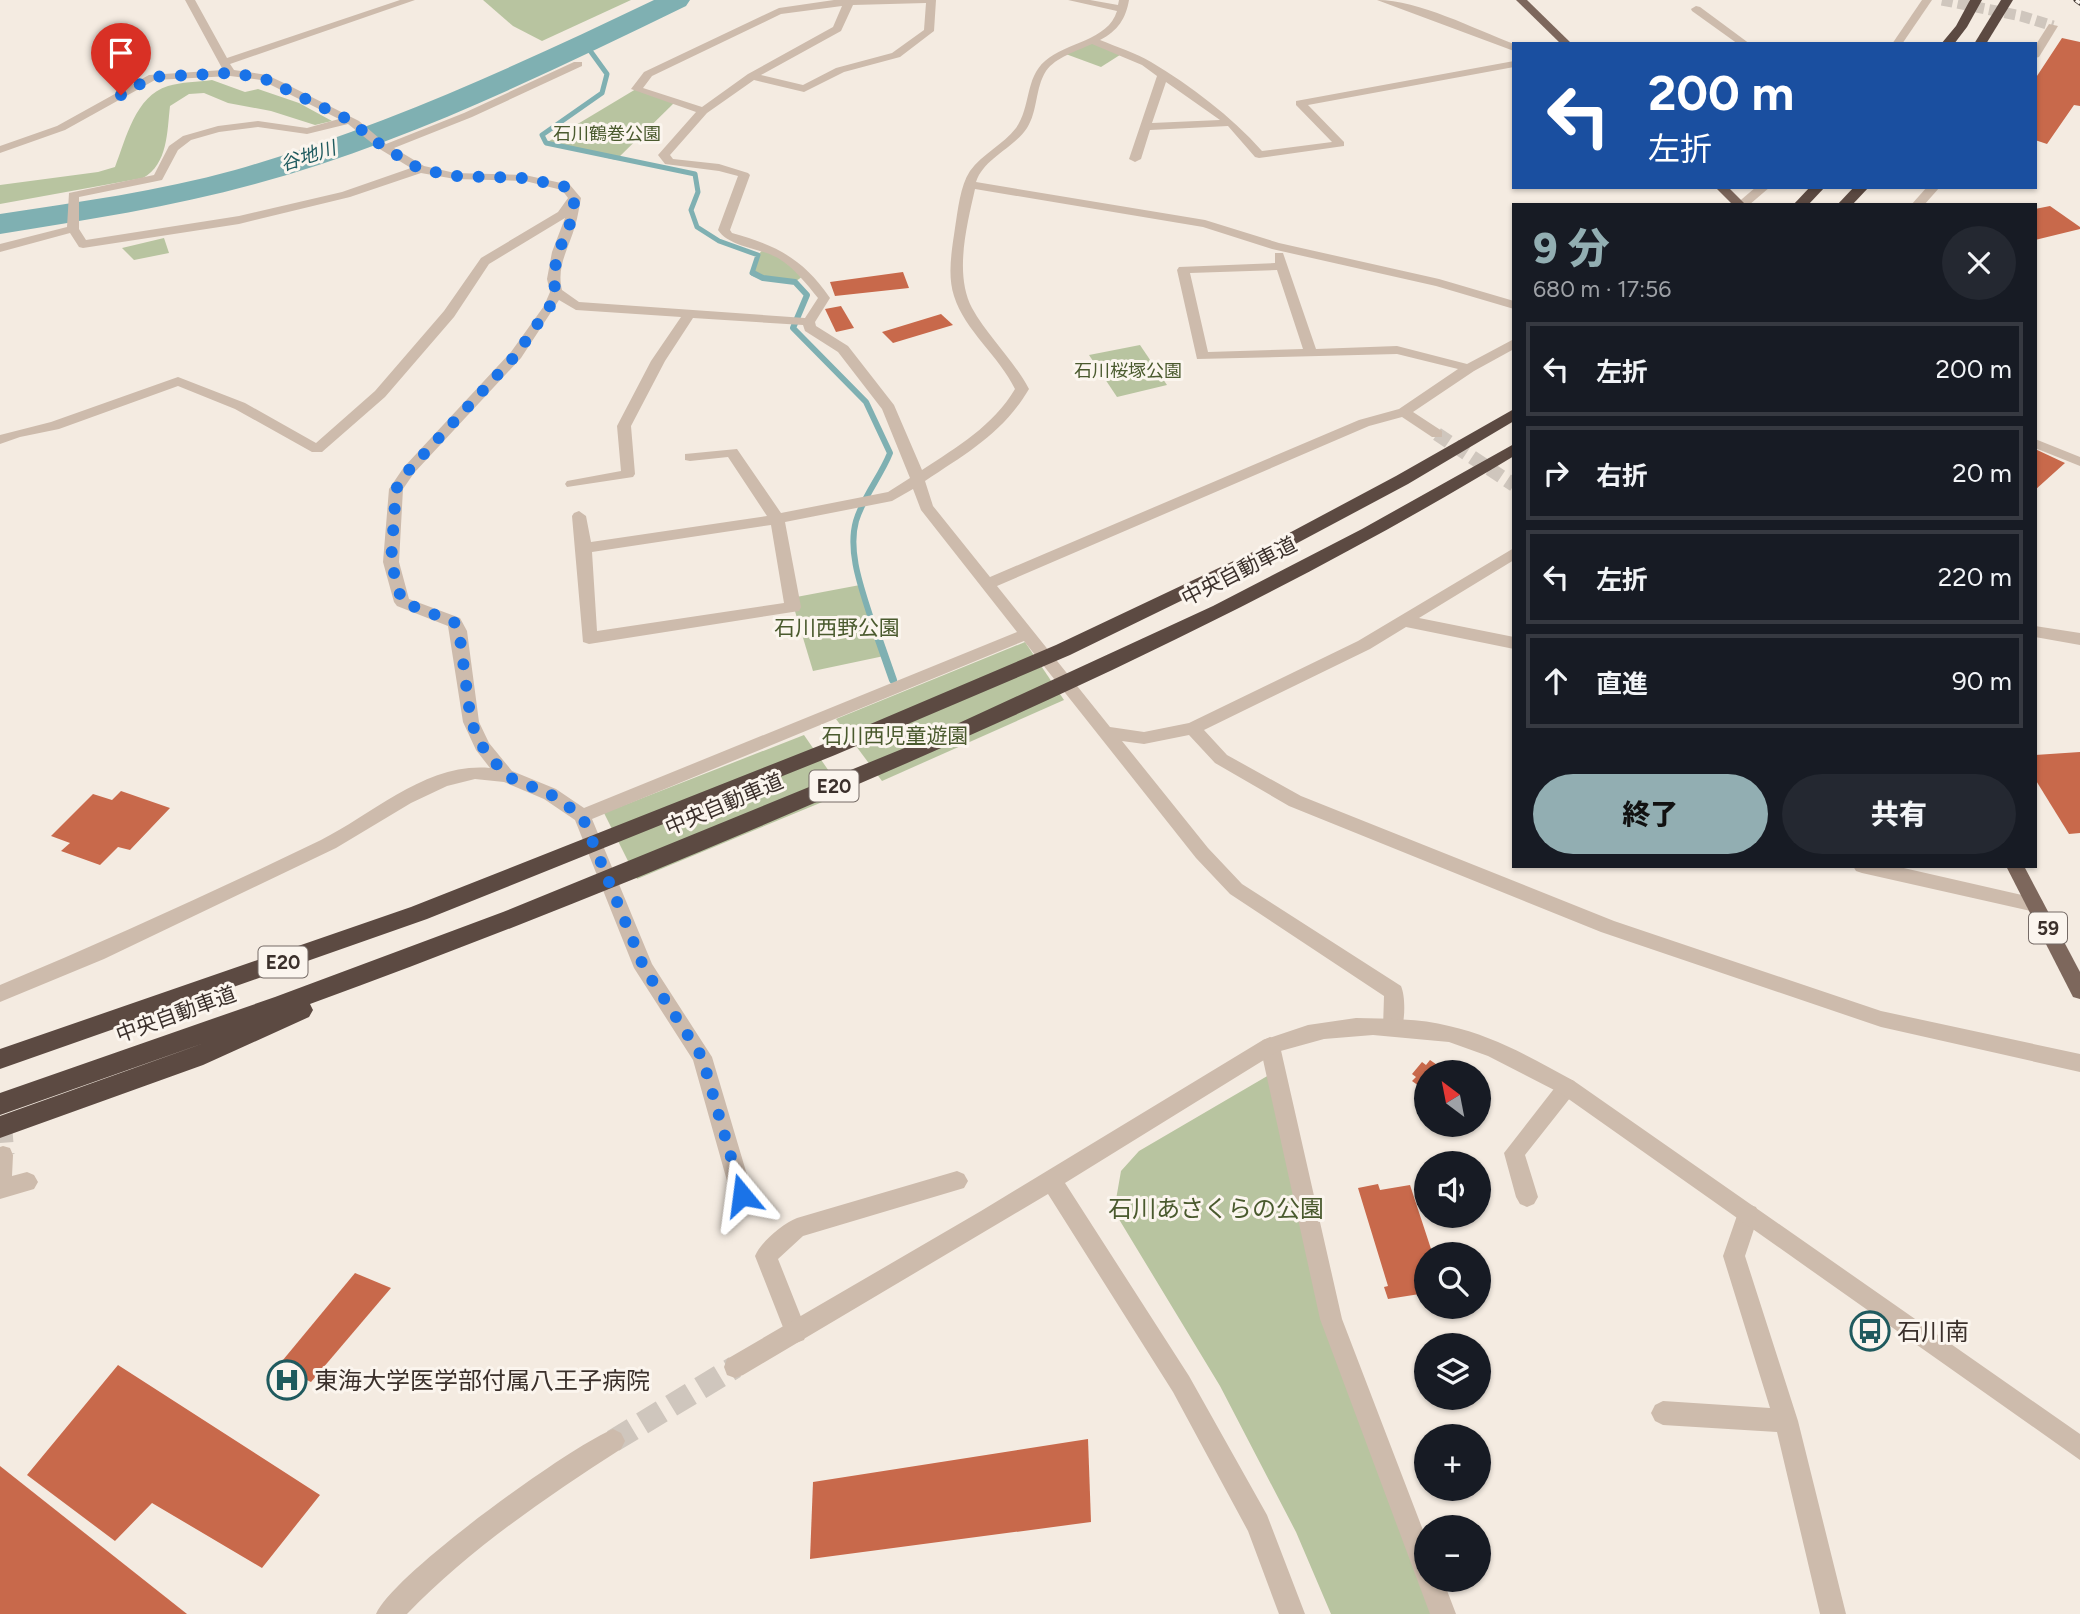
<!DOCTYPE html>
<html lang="ja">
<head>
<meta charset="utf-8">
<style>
	:root { --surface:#171b24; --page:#242831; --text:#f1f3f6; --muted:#9ea1a6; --line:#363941; --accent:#92aeb2 }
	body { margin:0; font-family:Figtree,"Noto Sans JP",sans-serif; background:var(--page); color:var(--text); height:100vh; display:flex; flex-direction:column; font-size:26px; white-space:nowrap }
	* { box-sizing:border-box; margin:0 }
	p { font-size:23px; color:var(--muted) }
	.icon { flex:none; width:38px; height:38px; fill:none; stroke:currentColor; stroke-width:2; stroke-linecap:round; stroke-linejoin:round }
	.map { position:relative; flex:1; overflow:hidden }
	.drawer { position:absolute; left:1512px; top:203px; width:525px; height:665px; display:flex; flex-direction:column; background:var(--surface); border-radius:0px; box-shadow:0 2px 5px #0004 }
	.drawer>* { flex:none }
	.guide { position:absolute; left:1512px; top:42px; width:525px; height:147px; border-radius:0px; box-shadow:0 2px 5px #0004; background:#1a4fa0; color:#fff; overflow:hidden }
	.needle { width:46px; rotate:328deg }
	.controls { position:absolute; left:1414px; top:1060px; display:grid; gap:14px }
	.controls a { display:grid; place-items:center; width:77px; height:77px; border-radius:50%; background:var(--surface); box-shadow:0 2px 5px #0004; font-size:35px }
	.pin { position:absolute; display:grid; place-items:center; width:60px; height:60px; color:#fff; margin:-72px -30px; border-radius:50% 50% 50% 0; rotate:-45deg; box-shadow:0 0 7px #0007 }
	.pin .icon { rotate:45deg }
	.me { position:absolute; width:77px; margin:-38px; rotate:344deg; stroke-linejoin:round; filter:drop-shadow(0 0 5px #0008) }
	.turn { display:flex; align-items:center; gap:24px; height:147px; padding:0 21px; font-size:32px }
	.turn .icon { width:91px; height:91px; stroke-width:2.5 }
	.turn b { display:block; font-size:49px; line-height:60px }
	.round { display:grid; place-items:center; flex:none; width:74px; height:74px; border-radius:37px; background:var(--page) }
	.summary { display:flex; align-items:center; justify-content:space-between; height:119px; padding:0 21px }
	h1 { font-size:42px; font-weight:800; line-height:52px; color:var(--accent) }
	.primary-button { display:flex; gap:14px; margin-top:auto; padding:14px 21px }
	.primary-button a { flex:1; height:80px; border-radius:42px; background:var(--accent); color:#111; font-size:28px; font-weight:800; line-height:80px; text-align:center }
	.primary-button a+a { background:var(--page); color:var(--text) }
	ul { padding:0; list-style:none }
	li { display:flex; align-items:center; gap:21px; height:94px; margin:0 14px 10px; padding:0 7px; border:4px solid var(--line); border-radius:0px }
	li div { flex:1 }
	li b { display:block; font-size:26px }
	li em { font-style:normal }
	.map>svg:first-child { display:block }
	.green { fill:#b8c4a0 }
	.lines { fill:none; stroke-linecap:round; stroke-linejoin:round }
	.stream-far2 { stroke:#7fb0b2; stroke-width:5 }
	.stream-far1 { stroke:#7fb0b2; stroke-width:6 }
	.stream { stroke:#7fb0b2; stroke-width:8 }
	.river { fill:#7fb0b2; fill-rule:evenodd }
	.building { fill:#c8694b }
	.minor-tunnel-far1 { stroke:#cfc6bd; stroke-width:11; stroke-dasharray:11 5; stroke-linecap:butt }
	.minor-tunnel { stroke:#cfc6bd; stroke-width:23; stroke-dasharray:23 11; stroke-linecap:butt }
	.tertiary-tunnel-far1 { stroke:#cfc6bd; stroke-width:14; stroke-dasharray:14 7; stroke-linecap:butt }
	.tertiary-tunnel { stroke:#cfc6bd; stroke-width:23; stroke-dasharray:23 11; stroke-linecap:butt }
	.minor { fill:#cdbbac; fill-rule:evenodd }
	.tertiary { fill:#cdbbac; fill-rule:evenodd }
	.primary { fill:#7d675c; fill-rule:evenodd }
	.motorway { fill:#5c4a42; fill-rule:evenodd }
	.rail-casing { stroke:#3b302b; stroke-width:5 }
	.rail { stroke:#fbf5ee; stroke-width:3.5; stroke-dasharray:10; stroke-linecap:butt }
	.route { stroke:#1a73e8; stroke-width:12; stroke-dasharray:0 21.6 }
	.labels { text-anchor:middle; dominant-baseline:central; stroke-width:6; stroke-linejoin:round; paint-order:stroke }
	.far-park-label { font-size:18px; fill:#4a5a2e; stroke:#fbf5ee }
	.far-water-label { font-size:19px; font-style:italic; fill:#1f5a5e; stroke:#fbf5ee }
	.shield { fill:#fbf5ee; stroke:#756b66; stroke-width:2 }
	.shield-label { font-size:19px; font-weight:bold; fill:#3b302b }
	.street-label { font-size:21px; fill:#3b302b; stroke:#fbf5ee }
	.park-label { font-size:21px; fill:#4a5a2e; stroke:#fbf5ee }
	.near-park-label { font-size:24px; fill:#4a5a2e; stroke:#fbf5ee }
	.near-poi-label { font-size:24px; fill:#3b302b; stroke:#fbf5ee; text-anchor:start }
</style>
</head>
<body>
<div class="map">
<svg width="2080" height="1614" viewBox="0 0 2080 1614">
	<rect width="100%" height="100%" fill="#f4ebe1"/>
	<g class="green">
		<path d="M483,0H631L542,41L513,26Z"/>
		<path d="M1093,41L1123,53L1101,67L1063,53Z"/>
		<path d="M212,80L245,92L258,89L299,103L332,121L315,125L271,111L228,103L204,93L189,94L170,106C167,132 168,164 143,178L0,204V185L98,172L115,167C126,139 135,96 168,86C181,82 198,82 212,80Z"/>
		<path d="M636,89L675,102L616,160L546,143Z"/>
		<path d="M164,238L169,253L134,260L122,248Z"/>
		<path d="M766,246L807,273L795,282L763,278L752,273L758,255Z"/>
		<path d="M1140,345L1167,385L1117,397L1089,355Z"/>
		<path d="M860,585L884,656L813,671L791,598Z"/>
		<path d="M1025,642L1064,700L882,781L836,719Z"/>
		<path d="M804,735L844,793L637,879L604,813Z"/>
		<path d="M1276,1071L1331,1319L1426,1569V1580L1443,1614H1331L1296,1532L1220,1386L1114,1211L1121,1171L1139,1151Z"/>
	</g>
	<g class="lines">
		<path class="stream-far2" d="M586,45L607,74L602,93L542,135L546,143L695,174L698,192L691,210L697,227L719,241L758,255L752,273L757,275"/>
		<path class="stream-far1" d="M753,273L763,278L795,282L807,295L793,328L866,402L890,453C881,476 863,497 856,521C847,553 863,592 872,622"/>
		<path class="stream" d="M872,620L893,680"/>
		<path class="river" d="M654,0H690L686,6C546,74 405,143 255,184C171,207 86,220 0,234V214C79,202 159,191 235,170C381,128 518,65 654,0Z"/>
	</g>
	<g class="building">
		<path d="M2062,38L2080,42V106L2074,105L2047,144L2035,140V79Z"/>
		<path d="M2050,206L2080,227V229L2035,240V209Z"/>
		<path d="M903,272L909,288L835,296L830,282Z"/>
		<path d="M841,306L854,328L836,332L825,309Z"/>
		<path d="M941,314L953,325L893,343L882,332Z"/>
		<path d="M2035,449L2065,463L2035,490Z"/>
		<path d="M2080,752V833L2069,834L2035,779V755Z"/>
		<path d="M121,791L170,808L130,850L118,847L100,865L61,851L70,843L51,836L93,794L112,800Z"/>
		<path d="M1430,1060L1449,1073H1426V1091L1412,1081L1416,1077L1412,1074L1422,1062L1426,1065Z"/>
		<path d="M1378,1184L1380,1190L1410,1185L1433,1255H1426V1293L1388,1299L1384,1287L1388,1286L1358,1188Z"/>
		<path d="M355,1273L391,1288L311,1382L278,1366Z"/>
		<path d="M118,1365L320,1495L262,1568L152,1503L115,1541L27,1475Z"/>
		<path d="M1088,1439L1091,1522L810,1559L813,1482Z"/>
		<path d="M0,1466L187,1614H0Z"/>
	</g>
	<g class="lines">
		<path class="minor-tunnel-far1" d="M1942,0L2021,16L2053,26"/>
		<path class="minor-tunnel" d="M0,1120L3,1155"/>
		<path class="tertiary-tunnel-far1" d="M1437,434L1514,485"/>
		<path class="tertiary-tunnel" d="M613,1441L735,1367"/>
		<g class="minor">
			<path d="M185,0H195L227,58L400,0H415L230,64L234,70L267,75L286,84L359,121L386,144L464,113L574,62H582V66L472,117L394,148L424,166L455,173L525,175L570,185L581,198C579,207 578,217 575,226C569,248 556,266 562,290L579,302L805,318L818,298C806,283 794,268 778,258C760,248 729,247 718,230L738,176L719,171L665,164L658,155L696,112L631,89L644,72L779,8L834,0H936L934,31L900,57L844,72L804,92L754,80L707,113L670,155L673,159L719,164L748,173L750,175L730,230L732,233C778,246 803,259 830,298L815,322L816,326L848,346L894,405L922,470C957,447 993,426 1015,389C999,356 965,331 954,296C947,275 952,249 955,228C958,210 960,186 970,171C982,154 1003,145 1016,128C1031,107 1025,78 1045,61C1066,42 1108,41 1117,11L1068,0H1090L1118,5L1119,0H1129C1126,18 1118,31 1100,40C1117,47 1136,53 1151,62C1191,86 1231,116 1262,151L1332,142L1296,105V101L1514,61V67L1308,105L1344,142V146L1259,158L1255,157L1228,126L1150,130L1141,159L1135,162L1129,159L1157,76L1142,65L1092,44C1077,51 1056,57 1046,71C1035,88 1038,111 1027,128C1014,148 984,158 976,182L1205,220L1279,243L1439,279L1514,301V309L1436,286L1272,249L1203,227L975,189C967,225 954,274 972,308C988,337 1013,359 1029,389C1003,433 967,453 925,481L933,506L990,577L1359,420L1399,409L1458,369L1397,354L1197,359L1177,270L1179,267L1275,263V253H1283L1316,349L1397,346L1467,364L1514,339V349L1474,371L1413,412L1442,431V437H1432L1402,417L1369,426L997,586L1110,727L1144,732L1189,723L1358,641L1514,548V560L1419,618L1514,637V649L1406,627L1370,649L1204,730L1227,755L1301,796L1614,921L1881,1011L2080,1054V1072L1881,1027L1601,932L1289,806L1215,763L1189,735L1144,744L1122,741L1208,848L1242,884L1401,986C1406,998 1405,1023 1400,1034L1393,1036L1386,1034L1383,1028L1384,996L1230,894L1196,858L1024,641L592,819L652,964L712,1057L753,1195L749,1202L742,1205L735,1202L731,1195L693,1060L634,968L575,820L544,799L504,782L475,779L447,786L411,803L336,848L104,959L0,1002V985C108,940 215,891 321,840C373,814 427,762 490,768L476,750L463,722L448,626L397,606L394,602L383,562L389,489L404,467L511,352L544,306L550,292L547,279L552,252L565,218L489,264L454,317L385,397L322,452H312L235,409L178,386L59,429L20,437L0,444V435L51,422L178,377L245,403L316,443L375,391L444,311L481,258L558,212L568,198L562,190L525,181L455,179L421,173L350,197L239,224L83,248L79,247L70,233L0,252V244L67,227L69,193L154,175L169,146L183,136L218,126L258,121L307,128L339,119L261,80L230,76L155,80L65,130L0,153V146L57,126L149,75L223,70ZM926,3L924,30L892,53L836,68L803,85L761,75L841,31L853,5ZM842,6L833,27L748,74L702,107L643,88L652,76L781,14ZM1166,82L1220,120L1152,123ZM348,124L378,148L411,168L342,192L239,216L86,240L79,229V197L162,180L178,150L191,140L219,132L258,127L307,134ZM1277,270L1303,349L1208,352L1190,273ZM559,300L576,310L681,317L651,361L617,426L621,471L567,481L565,484L567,487L633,477L635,474L631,426L665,361L693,318L803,325L805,331L838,352L882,409L910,478L888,492L781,513L737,449L685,454V460L690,461L728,457L767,516L591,542L586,516L579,511L574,513L572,516L583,642L589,644L799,611L801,607L785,522L892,501L913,489L921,510L1017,632L584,808L556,789L512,771L489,743L479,722L467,631L460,618L409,599L399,562L403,489L414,473L521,358ZM771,525L784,603L597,631L592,552Z"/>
			<path d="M1377,0C1419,0 1474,29 1514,44V51Z"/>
			<path d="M1922,0H1932L1902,44H1892Z"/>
			<path d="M1696,6L1700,7L1750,44H1738L1692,11L1691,9Z"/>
			<path d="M2049,24L2058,26L2039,57L2035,58V46Z"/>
			<path d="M1756,187H1770L1749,205H1735Z"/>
			<path d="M1927,187H1940L1924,205H1911Z"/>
			<path d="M2035,439L2080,457V466L2035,448Z"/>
			<path d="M1853,866H1895L2035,898L2042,900L2044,905L2042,910L2035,912L1862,873L1856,871Z"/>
			<path d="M1270,1037L1277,1040L1280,1046L1342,1319L1426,1538V1580H1443L1456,1614H1430L1320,1319L1260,1046L1263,1040Z"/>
			<path d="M1567,1078L1574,1081L1577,1087L1574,1093L1525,1155L1538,1197L1534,1204L1527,1207L1520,1204L1516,1197L1504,1153L1560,1081Z"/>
			<path d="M3,1146L10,1148L13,1155L12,1176L27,1172L34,1175L38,1182L34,1189L0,1199V1147Z"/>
			<path d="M957,1171L964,1174L968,1181L964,1188L803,1236L778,1259L807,1332L804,1340L796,1343L788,1340L755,1256C761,1242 782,1224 797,1218Z"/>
			<path d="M1748,1204L1756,1207L1759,1214L1745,1256L1798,1421L1846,1614H1820L1777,1432L1663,1425L1655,1421L1651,1413L1655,1405L1663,1401L1770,1408L1723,1256L1740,1207Z"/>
		</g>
		<g class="tertiary">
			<path d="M2035,626L2080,633V645L2035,637Z"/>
			<path d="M1356,1018C1386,1019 1420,1018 1449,1026C1494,1036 1534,1059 1574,1081L2080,1434V1460L1560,1093L1488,1056L1449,1042L1373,1035L1324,1039L1277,1052L1065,1183L1189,1376L1267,1515L1305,1614H1279L1248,1531L1173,1392L1048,1194L743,1375L735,1378L727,1375L724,1367L727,1359L981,1211L1263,1040L1308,1025Z"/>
			<path d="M613,1429L621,1433L625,1441L621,1449C545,1498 470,1549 407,1614H376C394,1573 568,1448 613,1429Z"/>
		</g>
		<g class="primary">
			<path d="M1516,0H1527L1572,44H1561Z"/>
			<path d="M1715,187H1728L1746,205H1733Z"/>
			<path d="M2006,866H2024L2080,972V999L2073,997Z"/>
		</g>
		<g class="motorway">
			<path d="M1970,0H1982L1967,27L1954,44H1941L1956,26Z"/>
			<path d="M2001,0H2013L1986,44H1974Z"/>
			<path d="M1810,187H1825L1808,205H1793Z"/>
			<path d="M1854,187H1869L1852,205H1837Z"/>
			<path d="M1514,409V421L1408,484L1273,556L1070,655L835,755L427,919L0,1069V1049L411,907L821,745L1056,645L1261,548L1396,476Z"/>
			<path d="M1514,444V456C1301,585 1076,691 847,789C670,866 491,938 310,1004L313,1010L309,1017L203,1065L0,1138V1116L207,1042L0,1115V1093L275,997L503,912L907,747L1213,606L1362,529Z"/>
		</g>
		<g class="rail-casing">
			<path id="rail" d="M2076,0L2080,3"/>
		</g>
		<use href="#rail" class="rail"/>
	</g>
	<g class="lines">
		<path class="route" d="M121,95L152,77L230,73L263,78L349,120L382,146L420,169L454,176L525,178L566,187L575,198L569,228L558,252L553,279L556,292L550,306L516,355L409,470L396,489L391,562L402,602L454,622L459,631L471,722L482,746L506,776L550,794L582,816L644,968L702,1057L742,1195"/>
	</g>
	<defs>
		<g id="bus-ring" transform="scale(2.0125)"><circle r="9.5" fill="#fbf5ee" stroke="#1f5a5e" stroke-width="1.5"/><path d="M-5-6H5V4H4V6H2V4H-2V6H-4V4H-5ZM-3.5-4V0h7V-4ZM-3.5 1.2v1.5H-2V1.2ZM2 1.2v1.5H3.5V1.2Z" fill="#1f5a5e"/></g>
		<g id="hospital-ring" transform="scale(2.0125)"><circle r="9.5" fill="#fbf5ee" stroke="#1f5a5e" stroke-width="1.5"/><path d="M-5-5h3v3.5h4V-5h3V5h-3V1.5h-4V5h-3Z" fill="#1f5a5e"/></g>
	</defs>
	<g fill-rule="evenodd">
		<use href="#bus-ring" x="1870" y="1331"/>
		<use href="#hospital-ring" x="287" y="1380"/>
	</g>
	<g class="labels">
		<g class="far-park-label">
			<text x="607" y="134">石川鶴巻公園</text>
			<text x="1128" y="371">石川桜塚公園</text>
		</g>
		<g class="far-water-label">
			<text transform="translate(308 156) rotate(-18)">谷地川</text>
		</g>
		<g class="shield">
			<rect x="809.5" y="770.5" width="49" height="31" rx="5"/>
			<rect x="2029" y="912.5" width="38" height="31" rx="5"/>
			<rect x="258.5" y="946.5" width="49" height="31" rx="5"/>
		</g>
		<g class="shield-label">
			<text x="834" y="786">E20</text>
			<text x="2048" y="928">59</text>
			<text x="283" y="962">E20</text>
		</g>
		<g class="street-label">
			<text transform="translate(1239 571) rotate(-27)">中央自動車道</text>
			<text transform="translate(724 804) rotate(-23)">中央自動車道</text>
			<text transform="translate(176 1014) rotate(-20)">中央自動車道</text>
		</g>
		<g class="park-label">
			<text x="837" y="627">石川西野公園</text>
			<text x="895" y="735">石川西児童遊園</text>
		</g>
		<g class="near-park-label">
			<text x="1216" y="1208">石川あさくらの公園</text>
		</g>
		<g class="near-poi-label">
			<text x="1897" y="1331">石川南</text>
			<text x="314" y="1380">東海大学医学部付属八王子病院</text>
		</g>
	</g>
</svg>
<div class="controls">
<a><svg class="needle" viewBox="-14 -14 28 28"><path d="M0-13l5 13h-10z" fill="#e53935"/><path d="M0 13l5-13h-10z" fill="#9ea1a6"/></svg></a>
<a><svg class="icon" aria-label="sound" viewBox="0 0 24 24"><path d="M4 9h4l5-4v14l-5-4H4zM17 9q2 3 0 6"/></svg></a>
<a><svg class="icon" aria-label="search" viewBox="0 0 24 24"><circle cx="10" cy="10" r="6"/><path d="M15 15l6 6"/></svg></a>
<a><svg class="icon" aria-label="layers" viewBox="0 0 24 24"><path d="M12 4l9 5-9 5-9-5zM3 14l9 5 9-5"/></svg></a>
<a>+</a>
<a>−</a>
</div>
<div class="pin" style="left:121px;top:95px;background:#d93025"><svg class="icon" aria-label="arrive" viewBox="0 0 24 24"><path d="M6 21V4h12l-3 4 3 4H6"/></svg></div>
<svg class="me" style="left:742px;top:1195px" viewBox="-20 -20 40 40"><path d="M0-17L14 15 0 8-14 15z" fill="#1a73e8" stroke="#fff" stroke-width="4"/></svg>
<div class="guide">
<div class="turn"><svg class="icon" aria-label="left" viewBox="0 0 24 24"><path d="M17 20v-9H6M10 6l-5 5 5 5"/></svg><div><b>200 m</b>左折</div></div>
</div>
<section class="drawer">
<div class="summary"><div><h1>9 分</h1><p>680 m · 17:56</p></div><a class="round"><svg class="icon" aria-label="close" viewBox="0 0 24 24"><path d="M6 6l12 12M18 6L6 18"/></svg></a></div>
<ul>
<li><svg class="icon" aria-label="left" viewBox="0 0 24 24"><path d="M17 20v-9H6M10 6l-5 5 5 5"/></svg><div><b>左折</b></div><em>200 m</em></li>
<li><svg class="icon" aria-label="right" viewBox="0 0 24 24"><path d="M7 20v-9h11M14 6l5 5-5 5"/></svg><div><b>右折</b></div><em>20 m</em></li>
<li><svg class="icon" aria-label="left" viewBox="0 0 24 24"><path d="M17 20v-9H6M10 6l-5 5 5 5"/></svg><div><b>左折</b></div><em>220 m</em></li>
<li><svg class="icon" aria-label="ahead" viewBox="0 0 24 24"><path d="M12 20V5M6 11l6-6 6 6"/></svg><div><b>直進</b></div><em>90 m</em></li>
</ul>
<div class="primary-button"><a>終了</a><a>共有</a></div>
</section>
</div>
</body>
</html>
